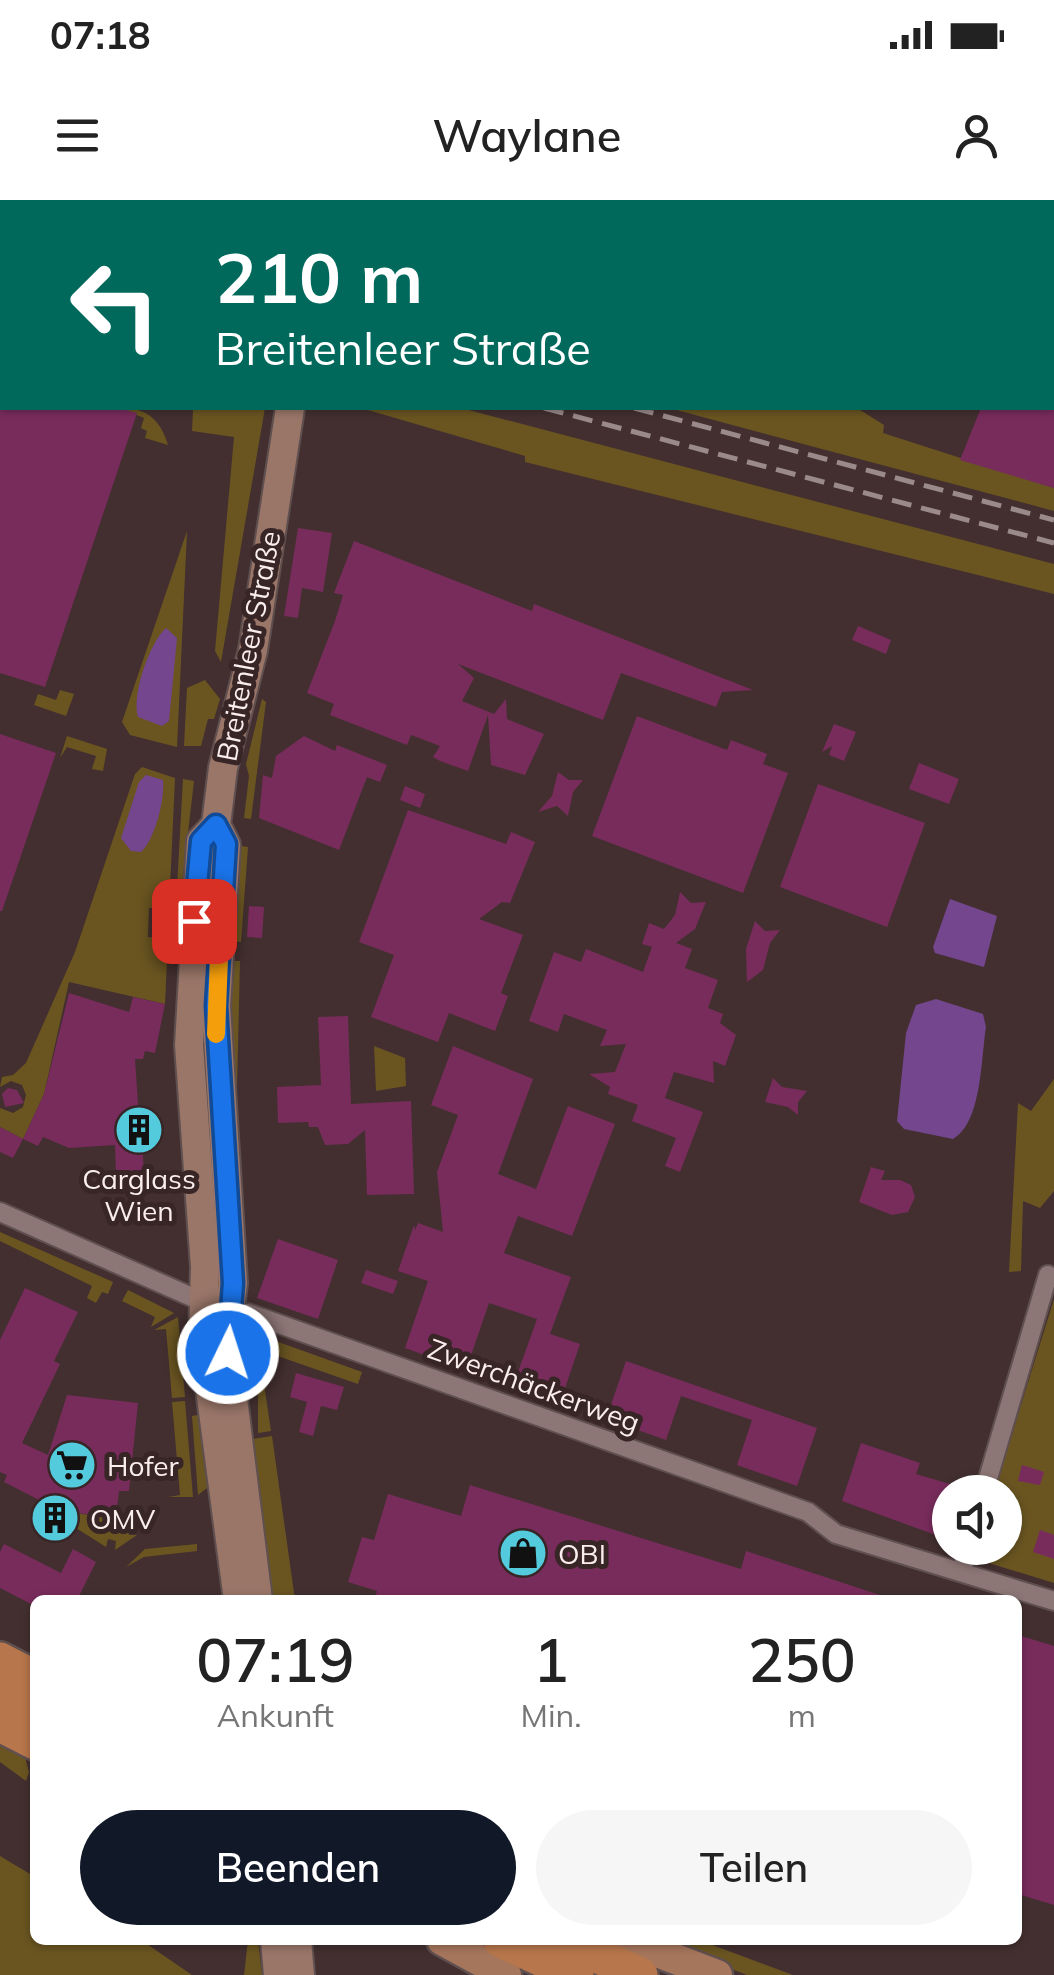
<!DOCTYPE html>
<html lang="de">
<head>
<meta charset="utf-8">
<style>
	:root { --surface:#fff; --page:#f6f6f6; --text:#222; --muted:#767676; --accent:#111827 }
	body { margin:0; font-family:Mulish,sans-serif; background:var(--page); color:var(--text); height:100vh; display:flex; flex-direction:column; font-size:38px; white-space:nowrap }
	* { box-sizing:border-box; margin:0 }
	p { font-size:32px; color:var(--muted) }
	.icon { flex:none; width:55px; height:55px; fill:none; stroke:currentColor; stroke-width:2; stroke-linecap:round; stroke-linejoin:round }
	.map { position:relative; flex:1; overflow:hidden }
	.sheet { position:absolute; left:30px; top:1395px; width:992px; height:350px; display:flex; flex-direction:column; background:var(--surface); border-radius:15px; box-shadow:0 2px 8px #0004 }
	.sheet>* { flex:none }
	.banner { position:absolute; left:0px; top:0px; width:1055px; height:210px; box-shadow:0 2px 8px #0004; background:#00695c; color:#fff; overflow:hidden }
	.fabs { position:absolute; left:932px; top:1275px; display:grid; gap:20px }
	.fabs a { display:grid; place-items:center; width:90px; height:90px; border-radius:50%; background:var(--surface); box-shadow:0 2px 8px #0004; font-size:50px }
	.pin { position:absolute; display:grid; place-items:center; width:85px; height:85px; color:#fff; margin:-42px; border-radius:20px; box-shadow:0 5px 15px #0006 }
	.me { position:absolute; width:110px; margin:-55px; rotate:4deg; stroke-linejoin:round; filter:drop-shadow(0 0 8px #0008) }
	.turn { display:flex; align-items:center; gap:35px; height:210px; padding:0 50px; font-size:45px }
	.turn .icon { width:130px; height:130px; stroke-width:2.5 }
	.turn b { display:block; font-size:70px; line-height:85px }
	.eta { display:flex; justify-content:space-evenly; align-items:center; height:170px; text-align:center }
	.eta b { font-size:60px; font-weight:600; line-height:70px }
	.primary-button { display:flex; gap:20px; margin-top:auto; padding:20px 50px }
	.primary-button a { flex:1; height:115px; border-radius:60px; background:var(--accent); color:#fff; font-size:40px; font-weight:600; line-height:115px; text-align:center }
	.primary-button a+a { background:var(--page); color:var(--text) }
	.status { display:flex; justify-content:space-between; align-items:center; height:70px; padding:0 50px; background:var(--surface); direction:ltr }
	.status svg { height:28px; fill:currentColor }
	header { display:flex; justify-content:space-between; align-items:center; height:130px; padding:0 50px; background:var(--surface); font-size:45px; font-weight:600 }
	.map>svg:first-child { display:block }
	.green { fill:#6a5521 }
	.water { fill:#73468e }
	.building { fill:#782c5c }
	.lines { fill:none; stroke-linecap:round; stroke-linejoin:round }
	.street-casing { stroke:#5f4f4f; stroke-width:22 }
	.secondary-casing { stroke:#5f4f4f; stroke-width:32 }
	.primary-casing { stroke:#5f4f4f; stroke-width:35 }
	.highway-casing { stroke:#5f4f4f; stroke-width:40 }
	.street { stroke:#8d7676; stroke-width:18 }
	.secondary { stroke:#9a7669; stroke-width:28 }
	.primary { stroke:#a6765c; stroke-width:30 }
	.highway { stroke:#b7764b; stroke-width:35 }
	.rail { stroke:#9b8a8a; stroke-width:5; stroke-dasharray:20 10; stroke-linecap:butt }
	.route-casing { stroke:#114b97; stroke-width:25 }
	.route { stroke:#1a73e8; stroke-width:18 }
	.slow { stroke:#f59e0b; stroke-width:18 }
	.labels { text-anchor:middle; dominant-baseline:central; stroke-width:10; stroke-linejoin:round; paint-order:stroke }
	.street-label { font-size:28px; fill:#faeded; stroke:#382526 }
	.poi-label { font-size:28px; fill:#faeded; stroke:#382526; text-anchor:start }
</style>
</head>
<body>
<div class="status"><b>07:18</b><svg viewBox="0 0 49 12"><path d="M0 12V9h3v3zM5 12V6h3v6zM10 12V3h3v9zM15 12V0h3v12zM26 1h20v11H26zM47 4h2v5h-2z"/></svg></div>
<header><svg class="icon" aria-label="menu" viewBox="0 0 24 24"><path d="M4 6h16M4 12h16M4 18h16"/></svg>Waylane<svg class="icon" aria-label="person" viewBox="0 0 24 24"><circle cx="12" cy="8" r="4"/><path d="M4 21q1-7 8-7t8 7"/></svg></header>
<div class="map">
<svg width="1054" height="1775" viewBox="0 0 1054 1775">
	<rect width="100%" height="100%" fill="#432f2f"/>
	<g class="green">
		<path d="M0,0H214L2,2V29Z"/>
		<path d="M120,208C146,207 161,220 168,245L145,238L147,231L141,228L144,218Z"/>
		<path d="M187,208H265L221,462L215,451L234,237L192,231L193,210Z"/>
		<path d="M361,208H461L1054,364V394L525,262V256Z"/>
		<path d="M669,208H857L884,225L883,233L1054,288V311Z"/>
		<path d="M187,331L177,547L130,535L122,522Z"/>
		<path d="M205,480L220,499L214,519H208L201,546H184L187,488Z"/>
		<path d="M60,490L74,494L66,516L34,505L38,494L56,500Z"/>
		<path d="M262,499L266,502L251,619L244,618L249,576L246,564Z"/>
		<path d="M67,536L107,549L103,571L92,569L96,556L67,547L60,558Z"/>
		<path d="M142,567L175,578L169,709L149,708L148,737L168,739L165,804L69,782L44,894L23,939L0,927V908L13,913L23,907L26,895L22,885L11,881L0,887L2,877L13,875L26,863L75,752L135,574Z"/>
		<path d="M183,579L194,581L181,693L177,688Z"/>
		<path d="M241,646L248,647L241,742L233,741Z"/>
		<path d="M232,761H240L237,888L232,894L227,803L231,802Z"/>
		<path d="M374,846L405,858L406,886L376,891Z"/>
		<path d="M1054,879V991L1040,1008L1023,1001L1021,1071L1009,1072L1018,903L1031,911Z"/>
		<path d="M0,1032L113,1082L108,1094L102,1092L96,1103L87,1098L92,1086L0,1041Z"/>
		<path d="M128,1090L174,1113L151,1127L155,1117L122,1101Z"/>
		<path d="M1054,1099V1383L979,1360L976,1353L977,1348H1005V1292H994Z"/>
		<path d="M178,1117L185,1197L172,1198L166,1129L154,1130Z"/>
		<path d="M253,1133L362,1172L358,1184L252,1147Z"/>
		<path d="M264,1184L271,1231L258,1233V1192L253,1185Z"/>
		<path d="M185,1201L193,1297H168L180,1295L172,1202Z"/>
		<path d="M203,1214L211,1285L198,1295L192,1216Z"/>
		<path d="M272,1236L295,1400H271L252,1239Z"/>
		<path d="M62,1311L130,1321L129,1335H137L115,1350L116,1341L108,1339L106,1347L76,1328L80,1320Z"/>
		<path d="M197,1344V1351L144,1357L126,1367L145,1349Z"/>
		<path d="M0,1543L25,1557L29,1572L26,1581L0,1562Z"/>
		<path d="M0,1656L35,1677V1740H141L192,1775H0Z"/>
		<path d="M248,1740H258L262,1775H244Z"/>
		<path d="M656,1740H699L793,1775H747Z"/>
	</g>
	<g class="water">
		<path d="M166,428L177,438L169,521L162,526L138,517C131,497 149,443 166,428Z"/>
		<path d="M146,575L163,580C165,599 155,639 141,652L131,651L121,638L139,582Z"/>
		<path d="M950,699L997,716L984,767L935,753L933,747Z"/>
		<path d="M936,799L983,814L986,827C981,858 982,923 953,939L904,929L897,921L906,833L916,805Z"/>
	</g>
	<g class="building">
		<path d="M0,208H120L137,213L45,487L0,473Z"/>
		<path d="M981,208H1054V288L960,260Z"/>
		<path d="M298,328L332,333L323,392L302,388L298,418L284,416Z"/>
		<path d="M354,341L532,411L534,404L753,490L722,492L716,507L621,473L603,520L458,464L474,478L462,501L494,514L506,499L507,519L544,534L525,575L491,565L488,515L468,571L440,561L433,557L440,546L411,535L407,545L330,515L334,504L307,493L335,421L343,395L334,393Z"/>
		<path d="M858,426L891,440L886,454L852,440Z"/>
		<path d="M637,516L727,550L731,540L767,554L763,564L788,573L743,693L592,636Z"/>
		<path d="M834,524L856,532L844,561L829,555L832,546L822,552Z"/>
		<path d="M0,534L56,553L2,711H0Z"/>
		<path d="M304,536L335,551L337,545L387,565L380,582L367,577L339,650L259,618L263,575L272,578L276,556Z"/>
		<path d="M919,563L959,579L949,604L909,589Z"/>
		<path d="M558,572L569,580H583L573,592L568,616L557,606L538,612L552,596Z"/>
		<path d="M818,584L925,623L887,727L780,687Z"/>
		<path d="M405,586L425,594L420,608L400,600Z"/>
		<path d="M408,610L506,644L511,632L535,642L510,703L502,702L479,719L523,735L501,793L508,796L495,831L449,813L438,842L371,817L394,755L359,742Z"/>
		<path d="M680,692L691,703L706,702L695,729L676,743L692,749L685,768L718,780L708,808L723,814L720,823L736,835L725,866L713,861L714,883L674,872L665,898L703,912L680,972L665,966L676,938L632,921L638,905L608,894L610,887L589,874L615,872L626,844L600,846L607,830L564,814L558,832L529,821L554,752L581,762L586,749L643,772L652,747L642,744L649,723L664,729L675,715Z"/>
		<path d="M249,706L264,707L262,738L247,737Z"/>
		<path d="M755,721L765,731L780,730L770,743L763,770L747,782L746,749Z"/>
		<path d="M69,793L129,812L133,797L165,804L155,853L145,851L143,859H135L139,919L157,918L158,941L142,942L144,973L116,974L115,945L69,948L43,937L38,946L23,939L44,894Z"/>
		<path d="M348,816L351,904L411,901L414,994L367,995L365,930L348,944L325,945L318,927H309L308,922L278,923L277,887L321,885L318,817Z"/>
		<path d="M453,846L533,879L498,974L536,989L568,906L615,924L572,1036L518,1016L504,1053L571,1077L550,1134L580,1144L560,1203L513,1186L537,1119L489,1103L466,1170L405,1148L428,1081L398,1071L414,1025L415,1030L418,1023L443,1032L437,972L458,915L431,905Z"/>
		<path d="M773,878L782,887L807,891L798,902V915L788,907L765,902Z"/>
		<path d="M8,888L17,890L24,903L5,907L2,894Z"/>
		<path d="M0,927L23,939L13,958L0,952Z"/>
		<path d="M871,967L885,971L881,980H900L911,985L915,997L908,1012L892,1015L859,1002Z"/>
		<path d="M278,1039L338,1060L318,1119L257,1098Z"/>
		<path d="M366,1070L398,1081L393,1094L361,1083Z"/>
		<path d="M25,1088L78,1112L54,1161L60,1164L22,1243L48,1255L67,1195L138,1203L129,1291H119L116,1317L76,1313L66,1334L35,1319L43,1302L4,1282L7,1275L0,1272V1140Z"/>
		<path d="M626,1161L817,1228L797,1286L737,1265L752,1220L681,1196L666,1240L606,1219Z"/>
		<path d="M296,1173L344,1187L337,1210L321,1206L313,1236L299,1232L307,1202L290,1197Z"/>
		<path d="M861,1243L920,1263L916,1274L950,1284V1317L944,1338L842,1301Z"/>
		<path d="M1022,1265L1044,1272L1040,1285L1018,1281Z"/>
		<path d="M470,1285L741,1369L746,1351L895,1400H374L377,1391L348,1382L362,1337L374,1340L388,1294L461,1316Z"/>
		<path d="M1040,1330L1054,1335V1359L1033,1352Z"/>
		<path d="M4,1344L61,1373L73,1349L96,1362L77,1400H35V1406L0,1388V1352Z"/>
		<path d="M1018,1435L1054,1446V1705L1018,1694Z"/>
	</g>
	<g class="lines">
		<g class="street-casing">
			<g id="street">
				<path d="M909,0L915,2"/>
				<path d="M233,2V0"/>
				<path d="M1052,59L1054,60"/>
				<path d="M0,1012L230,1114L248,1113L808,1312L836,1334L1054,1401"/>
				<path d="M984,1292L1048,1075"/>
				<path d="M961,1372L968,1348"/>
			</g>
		</g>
		<g class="secondary-casing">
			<g id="secondary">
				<path d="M306,0L307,2"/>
				<path d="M216,625L201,641L189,845L205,1067L203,1137L238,1400"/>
				<path d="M258,1400L226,1142L233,1083L216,806L226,645L216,625L223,568L253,450L290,208"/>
				<path d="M275,1740L278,1775"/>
				<path d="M297,1740L300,1775"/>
			</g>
		</g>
		<g class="primary-casing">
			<g id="primary">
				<path d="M442,1740L506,1775"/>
				<path d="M626,1740L717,1775"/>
			</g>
		</g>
		<g class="highway-casing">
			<g id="highway">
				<path d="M0,1460L35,1478"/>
				<path d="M0,1490L35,1507"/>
				<path d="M0,1524L35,1542"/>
				<path d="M501,1740L576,1775"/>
				<path d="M564,1740L640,1775"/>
			</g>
		</g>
		<use href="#street" class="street"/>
		<use href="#secondary" class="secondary"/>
		<use href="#primary" class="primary"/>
		<use href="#highway" class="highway"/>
		<g class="rail">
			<path d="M0,39L2,40"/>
			<path d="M0,62L2,63"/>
			<path d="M544,208L1054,343"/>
			<path d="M634,208L1054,320"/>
		</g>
	</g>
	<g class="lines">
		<g class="route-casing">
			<path id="route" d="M194,721L201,641L216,625L226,644L216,806L233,1083L228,1153"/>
		</g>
		<use href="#route" class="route"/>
		<path class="slow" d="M216,834L221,707"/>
	</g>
	<defs>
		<g id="building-disc" transform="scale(2.5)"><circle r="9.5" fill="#54cadd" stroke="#382526"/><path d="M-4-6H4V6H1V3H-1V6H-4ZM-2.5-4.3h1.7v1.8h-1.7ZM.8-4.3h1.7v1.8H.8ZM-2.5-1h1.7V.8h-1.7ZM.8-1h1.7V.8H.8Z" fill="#111"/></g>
		<g id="supermarket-disc" transform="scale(2.5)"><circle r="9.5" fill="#54cadd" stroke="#382526"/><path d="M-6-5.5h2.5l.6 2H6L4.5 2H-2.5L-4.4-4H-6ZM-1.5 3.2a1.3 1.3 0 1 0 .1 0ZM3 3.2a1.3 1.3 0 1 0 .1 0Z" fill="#111"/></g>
		<g id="shop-disc" transform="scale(2.5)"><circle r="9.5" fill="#54cadd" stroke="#382526"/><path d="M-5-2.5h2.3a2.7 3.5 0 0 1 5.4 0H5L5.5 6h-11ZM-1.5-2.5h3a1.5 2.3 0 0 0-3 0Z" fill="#111"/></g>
	</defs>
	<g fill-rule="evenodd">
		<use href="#building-disc" x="139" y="930"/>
		<use href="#supermarket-disc" x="72" y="1265"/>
		<use href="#building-disc" x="55" y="1318"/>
		<use href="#shop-disc" x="523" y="1353"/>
	</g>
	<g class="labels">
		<g class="street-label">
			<text transform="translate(248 446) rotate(-79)">Breitenleer Straße</text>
			<text transform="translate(534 1185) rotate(20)">Zwerchäckerweg</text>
		</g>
		<g class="poi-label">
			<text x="139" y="978" text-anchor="middle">Carglass<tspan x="139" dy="32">Wien</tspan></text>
			<text x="107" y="1265">Hofer</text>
			<text x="90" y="1318">OMV</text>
			<text x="558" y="1353">OBI</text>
		</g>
	</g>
</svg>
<div class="fabs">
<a><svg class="icon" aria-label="sound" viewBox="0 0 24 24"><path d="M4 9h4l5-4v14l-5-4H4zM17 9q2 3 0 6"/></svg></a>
</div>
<div class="pin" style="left:194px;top:721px;background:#d93025"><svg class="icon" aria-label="arrive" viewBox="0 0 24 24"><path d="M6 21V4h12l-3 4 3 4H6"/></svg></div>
<svg class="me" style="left:228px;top:1153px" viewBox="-20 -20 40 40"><circle r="17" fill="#1a73e8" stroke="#fff" stroke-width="3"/><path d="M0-11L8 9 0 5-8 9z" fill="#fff"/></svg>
<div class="banner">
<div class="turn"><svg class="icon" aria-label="left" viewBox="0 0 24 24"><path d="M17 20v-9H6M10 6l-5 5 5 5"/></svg><div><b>210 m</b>Breitenleer Straße</div></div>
</div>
<section class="sheet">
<div class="eta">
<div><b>07:19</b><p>Ankunft</p></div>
<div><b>1</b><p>Min.</p></div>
<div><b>250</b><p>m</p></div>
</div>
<div class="primary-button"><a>Beenden</a><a>Teilen</a></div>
</section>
</div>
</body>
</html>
